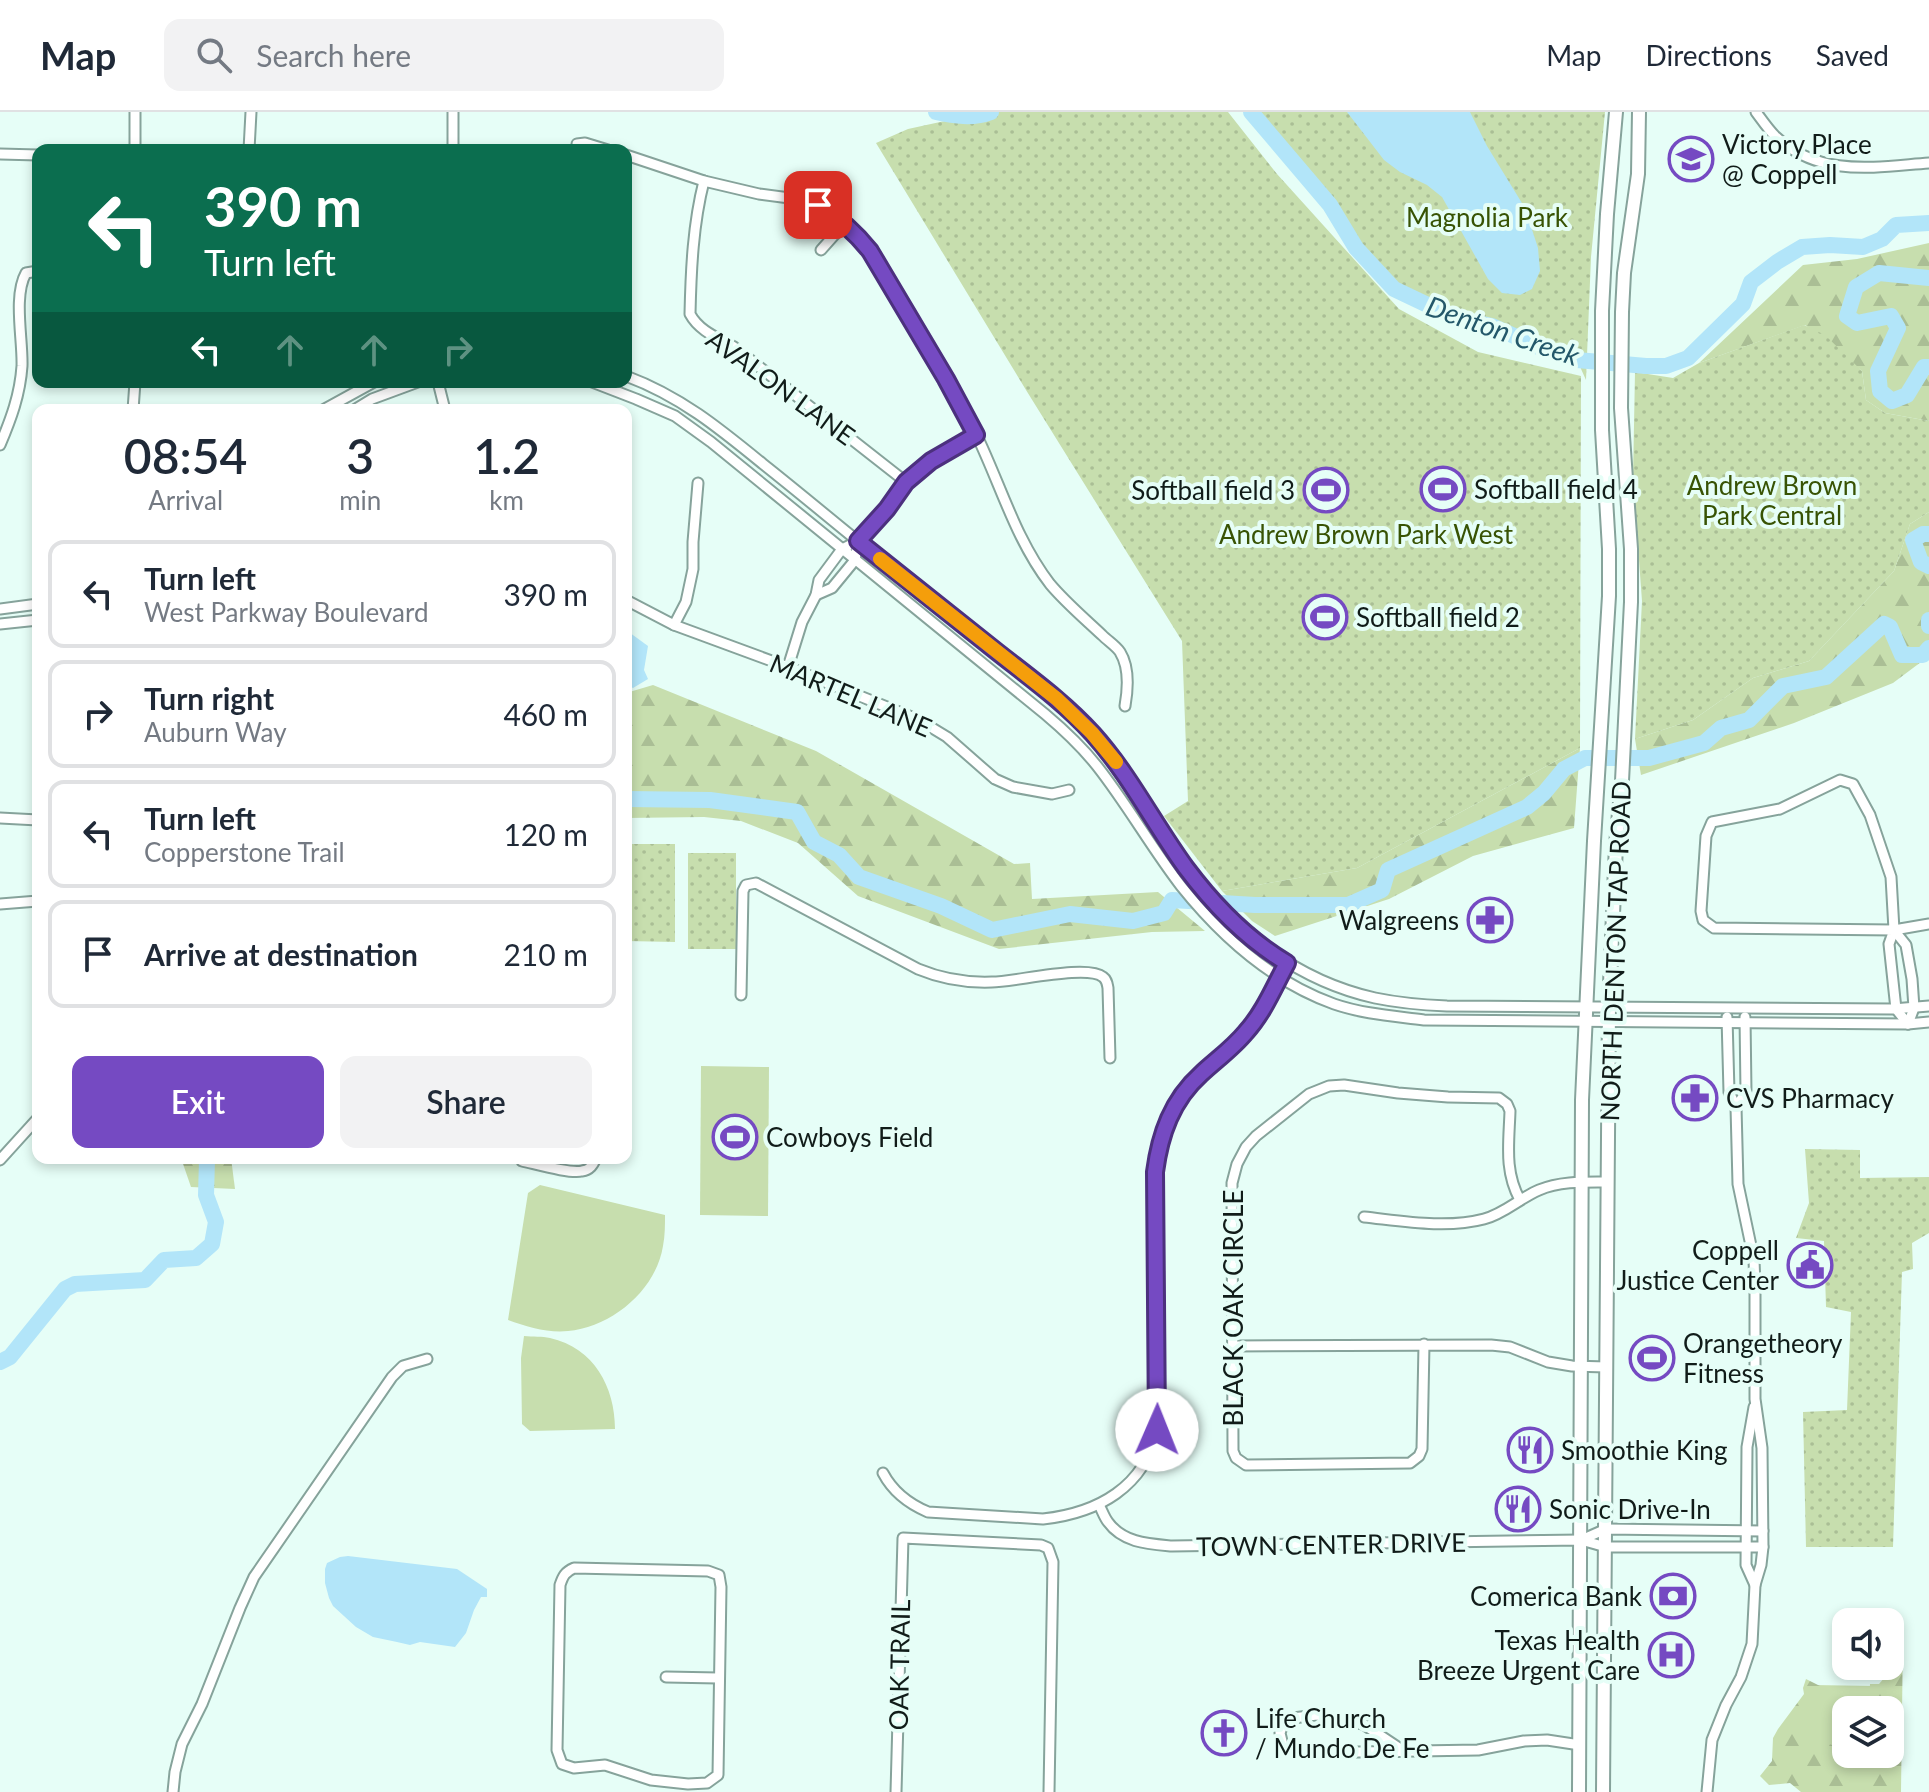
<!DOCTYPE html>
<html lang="en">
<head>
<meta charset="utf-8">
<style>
	:root { --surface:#fff; --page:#f2f2f3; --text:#1f2937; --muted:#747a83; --line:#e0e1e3; --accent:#754ac2 }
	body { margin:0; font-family:Lato,sans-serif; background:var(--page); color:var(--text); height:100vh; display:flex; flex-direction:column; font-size:30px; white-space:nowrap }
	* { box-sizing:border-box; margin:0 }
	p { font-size:26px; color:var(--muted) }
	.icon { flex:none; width:44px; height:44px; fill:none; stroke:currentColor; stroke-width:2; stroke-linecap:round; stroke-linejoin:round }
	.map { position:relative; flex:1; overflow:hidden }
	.panel { position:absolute; left:32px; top:292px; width:600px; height:760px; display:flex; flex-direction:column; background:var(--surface); border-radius:16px; box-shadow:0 4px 12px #0003 }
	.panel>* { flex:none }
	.hud { position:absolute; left:32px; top:32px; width:600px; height:244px; border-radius:16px; box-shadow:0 4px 12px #0003; background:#0b6e4f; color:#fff; overflow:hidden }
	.controls { position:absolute; left:1832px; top:1496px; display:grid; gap:16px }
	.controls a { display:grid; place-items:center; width:72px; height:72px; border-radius:16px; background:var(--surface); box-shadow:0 4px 12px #0003; font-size:40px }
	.pin { position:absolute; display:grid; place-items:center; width:68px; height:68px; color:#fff; margin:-34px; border-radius:16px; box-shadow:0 4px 12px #0006 }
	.me { position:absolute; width:88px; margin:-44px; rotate:1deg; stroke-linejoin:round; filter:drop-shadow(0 0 6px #0008) }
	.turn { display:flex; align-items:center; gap:28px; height:168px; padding:0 40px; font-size:36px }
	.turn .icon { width:104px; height:104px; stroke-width:2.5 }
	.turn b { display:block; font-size:56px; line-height:68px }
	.lanes { display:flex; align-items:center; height:76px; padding:0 40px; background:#0003; justify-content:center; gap:40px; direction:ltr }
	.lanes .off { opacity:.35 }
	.eta { display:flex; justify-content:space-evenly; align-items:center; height:136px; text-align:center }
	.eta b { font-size:48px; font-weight:600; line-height:56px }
	.cta { display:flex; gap:16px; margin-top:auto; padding:16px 40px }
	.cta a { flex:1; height:92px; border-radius:16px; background:var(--accent); color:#fff; font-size:32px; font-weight:600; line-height:92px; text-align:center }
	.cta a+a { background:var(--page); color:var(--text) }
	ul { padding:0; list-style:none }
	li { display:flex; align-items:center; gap:24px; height:108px; margin:0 16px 12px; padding:0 24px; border:4px solid var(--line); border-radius:16px }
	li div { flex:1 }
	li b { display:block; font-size:30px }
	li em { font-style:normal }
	header { display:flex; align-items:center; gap:48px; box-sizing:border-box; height:112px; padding:0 40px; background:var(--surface); border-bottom:2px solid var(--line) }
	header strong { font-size:38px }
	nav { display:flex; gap:44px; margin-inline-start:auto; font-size:28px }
	.search { width:560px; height:72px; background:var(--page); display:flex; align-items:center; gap:20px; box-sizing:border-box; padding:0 28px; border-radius:16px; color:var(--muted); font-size:30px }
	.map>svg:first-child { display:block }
	.green { fill:#c7deae }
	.forest { fill:url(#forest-firs) }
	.park { fill:url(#park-dots) }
	.water { fill:#b2e5f9 }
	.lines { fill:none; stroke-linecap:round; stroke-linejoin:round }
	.river { stroke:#b2e5f9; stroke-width:16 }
	.minor-casing { stroke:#86a39b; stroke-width:13 }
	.major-casing { stroke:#86a39b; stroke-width:16 }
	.minor { stroke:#fff; stroke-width:9 }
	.major { stroke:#fff; stroke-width:12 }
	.route-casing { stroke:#4c307e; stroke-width:20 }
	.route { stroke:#754ac2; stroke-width:14 }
	.slow { stroke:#f59e0b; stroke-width:14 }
	.labels { text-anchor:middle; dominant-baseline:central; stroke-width:8; stroke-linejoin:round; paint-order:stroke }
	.poi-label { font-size:26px; fill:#111c19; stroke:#e6fef7; text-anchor:start }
	.park-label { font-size:26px; fill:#385304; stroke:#e6fef7 }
	.street-label { font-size:26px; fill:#111c19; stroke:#e6fef7 }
	.water-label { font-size:28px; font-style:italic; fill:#24586a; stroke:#e6fef7 }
</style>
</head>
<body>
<header>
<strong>Map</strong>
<div class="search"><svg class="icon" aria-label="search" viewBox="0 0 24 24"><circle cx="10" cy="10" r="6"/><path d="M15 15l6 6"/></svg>Search here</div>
<nav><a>Map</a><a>Directions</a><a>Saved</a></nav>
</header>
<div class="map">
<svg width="1929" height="1680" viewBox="0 0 1929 1680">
	<defs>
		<pattern id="forest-firs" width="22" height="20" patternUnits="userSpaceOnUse" patternTransform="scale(2)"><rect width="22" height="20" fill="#c7deae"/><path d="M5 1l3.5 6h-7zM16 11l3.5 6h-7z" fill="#aabe95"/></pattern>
		<pattern id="park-dots" width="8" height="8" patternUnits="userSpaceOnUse" patternTransform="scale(2)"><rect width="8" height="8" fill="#c7deae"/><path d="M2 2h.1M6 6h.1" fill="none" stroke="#aabe95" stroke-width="1.8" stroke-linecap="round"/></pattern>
	</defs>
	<rect width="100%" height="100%" fill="#e6fef7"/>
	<g class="green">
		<path d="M701,954L769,955L768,1104L700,1103Z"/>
		<path d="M540,1073L665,1103C665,1113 665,1124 663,1134C656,1178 612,1215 568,1219C548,1221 527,1215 508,1208L528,1081Z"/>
		<path d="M524,1224C533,1225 542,1224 550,1226C594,1236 615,1275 615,1317L530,1319L522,1312L521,1246Z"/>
		<path d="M1813,1573L1875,1574V1598H1846V1642H1865L1863,1646L1850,1653L1786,1617Z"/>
	</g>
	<g class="forest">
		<path d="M1929,131V309L1885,301L1866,288L1862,259L1805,213L1699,251L1803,153L1857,147Z"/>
		<path d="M1929,400V544L1893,571L1794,611L1641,663L1635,627L1693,608L1753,566L1809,549L1894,459L1910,412Z"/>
		<path d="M653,573L816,639L1014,752L1030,751L1032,787L1158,780L1205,819L1152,820L999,837L858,784L798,731L741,709L704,705L626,706V581Z"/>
		<path d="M1580,636L1574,716L1473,744L1389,787L1275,824L1252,809L1222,779L1357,756Z"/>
		<path d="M181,1046H231L235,1077L191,1075Z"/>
		<path d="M1890,1523H1903L1901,1680H1801L1790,1671L1769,1673L1760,1664L1772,1649L1773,1626L1778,1617L1804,1582L1803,1576L1806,1567L1828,1578L1826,1592H1816L1807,1595L1800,1613L1807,1619H1820L1829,1632L1838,1635L1858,1651L1867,1642H1890V1598H1869L1870,1572H1879L1885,1565L1884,1554H1890Z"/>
	</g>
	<g class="park">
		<path d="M936,0H1228L1277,62L1399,197L1478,240L1581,264L1580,636L1357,756L1222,779L1164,704L1188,689L1182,529L1026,278L876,31L908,17L963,5Z"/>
		<path d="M1251,0H1605L1591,145L1586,268L1577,248L1543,237L1492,214L1455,206L1394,177L1356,136L1330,93Z"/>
		<path d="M1804,213L1825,223L1862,259L1866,288L1885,301L1929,309V400L1910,412L1894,459L1809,549L1753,566L1693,608L1635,627L1642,489L1633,366L1635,260L1673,266L1699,251Z"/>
		<path d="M626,732H675V830L626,829Z"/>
		<rect x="688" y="741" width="48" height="96"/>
		<path d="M1805,1037L1860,1038V1066L1929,1065V1121L1912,1131L1913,1157L1902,1160L1893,1435H1806L1803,1300L1847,1298L1851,1200L1826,1195L1824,1129L1796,1126L1809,1091Z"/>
	</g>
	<g class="water">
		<path d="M1347,0H1470L1487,34L1525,96L1538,136L1540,159L1532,177L1520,183L1502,181L1488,167L1442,85L1427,73L1400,60L1384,48Z"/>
		<path d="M626,518L648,534L644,558L648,567L633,576L626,572Z"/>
		<path d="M348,1444L457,1457L487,1477V1485H481L474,1498L466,1521L455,1535L420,1530L410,1533L397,1530L373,1525L356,1515L333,1494L329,1486L325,1471V1457L327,1451L340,1445Z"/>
	</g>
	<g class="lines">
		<g class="river">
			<path d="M936,0C954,4 973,7 991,0"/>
			<path d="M1251,0L1330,93L1356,136L1394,177L1455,206L1492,214L1543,237L1577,248L1646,254H1666L1688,246L1743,192L1751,170L1777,150L1802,135L1830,133L1863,135L1882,127L1896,113L1929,111"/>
			<path d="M1929,166L1879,161L1856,175L1847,204L1857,211L1891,204L1898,216L1878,259L1880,279L1892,289L1907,283L1924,255H1929"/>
			<path d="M1929,422H1923L1913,428L1921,450L1929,454"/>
			<path d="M1929,508V514"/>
			<path d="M626,687L710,688L797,700L814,730L839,743L859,765L941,794L992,818L1070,802L1133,809L1164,801L1172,788L1255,793H1348L1382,778L1388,758L1527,695L1544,681L1564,657L1585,646H1649L1704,631L1721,616L1749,608L1783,574L1826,565L1884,512L1890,515L1902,543H1923L1929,536"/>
			<path d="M0,1250L10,1245L65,1177L75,1172L145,1168L164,1148L196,1146L212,1132L216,1110L206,1083L207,1048L206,1046"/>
		</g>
		<g class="minor-casing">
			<g id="minor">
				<path d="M1756,0C1762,8 1768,17 1775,24C1820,66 1874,55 1929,51"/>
				<path d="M135,38V0"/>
				<path d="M249,38L251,0"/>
				<path d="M453,38V0"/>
				<path d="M577,38V32L585,31L608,38"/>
				<path d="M0,42L38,43"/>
				<path d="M626,43L704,69L759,82L797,87L818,93L845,111L858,123L870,139C906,200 946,260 977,324C1001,374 1016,428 1050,472C1065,490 1085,507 1102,523C1108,529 1116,534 1120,540C1130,556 1128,577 1125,594"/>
				<path d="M704,69C693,112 691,157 690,202C699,219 718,226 734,235L906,370"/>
				<path d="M821,138L845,111"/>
				<path d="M626,264C680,284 719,316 763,352C806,386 847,421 890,455C928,485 966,515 1004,545C1034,569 1065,592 1091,620C1129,660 1154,710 1185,754C1231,818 1298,869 1375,886C1399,891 1423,893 1447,894L1893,897L1929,894"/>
				<path d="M438,270L445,298"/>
				<path d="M592,270L636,287L675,304L711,330L1045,602C1064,618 1082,635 1097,654C1127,692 1151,735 1181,774C1221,824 1273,870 1334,892C1363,902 1394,904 1424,908L1908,912L1929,910"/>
				<path d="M133,298L135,270"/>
				<path d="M323,298L374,270"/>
				<path d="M354,298L372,287L418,270"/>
				<path d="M0,333C11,307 20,283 22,254C23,228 13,184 26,161L38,159"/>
				<path d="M816,483L832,476L855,448L858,429"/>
				<path d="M626,488L674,513L788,555L919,608L947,625L995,667L1013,675L1052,682L1069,678"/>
				<path d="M0,497L38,492"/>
				<path d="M0,512L38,508"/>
				<path d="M674,513L686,490L693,457V430L698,371"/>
				<path d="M788,555L802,510L816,483L819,468L842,437L858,429L887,397L906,370L931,349L976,323"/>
				<path d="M0,706L38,708"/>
				<path d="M0,792L38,789"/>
				<path d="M1894,818L1906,833L1912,867L1914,896L1908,912"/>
				<path d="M741,883L743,779L746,773L756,771L918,857C942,867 966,871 992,870C1015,870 1087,852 1103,865C1107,868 1107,871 1108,876L1110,946"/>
				<path d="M1908,912L1896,897L1889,832L1894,818L1891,765L1870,703L1853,672L1840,668L1780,697L1712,710L1706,724L1701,799L1703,808L1714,816L1894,818L1929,812"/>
				<path d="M1736,995L1746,980L1745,905"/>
				<path d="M522,1046V1049C536,1052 570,1062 582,1059C590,1058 593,1053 596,1046"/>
				<path d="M0,1048L38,1006"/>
				<path d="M1364,1105C1402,1109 1446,1117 1484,1107C1504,1102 1520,1086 1539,1078C1560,1069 1585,1070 1607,1070"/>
				<path d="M1424,1232L1422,1337L1419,1344L1410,1351L1246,1353L1236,1346L1233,1339L1232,1071L1237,1052L1246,1035L1256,1024L1309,982L1329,974L1344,973L1398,981L1448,985L1499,986L1507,992L1510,999C1509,1031 1504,1059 1520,1088"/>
				<path d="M1233,1234L1491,1233L1510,1235L1548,1250L1572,1254L1606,1255"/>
				<path d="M1754,1295L1747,1335L1746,1453L1755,1473"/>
				<path d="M883,1361C893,1380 909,1392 928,1400L1043,1407C1098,1401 1145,1375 1157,1318L1155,1060C1159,1030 1167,999 1188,975C1204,957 1225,943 1242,925C1262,904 1274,876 1287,851"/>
				<path d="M1099,1393C1102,1398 1104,1405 1108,1410C1123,1431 1149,1432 1172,1434L1581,1428L1606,1435H1763"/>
				<path d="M1581,1428L1606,1417L1763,1419"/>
				<path d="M574,1456L708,1459L719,1463L721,1475L718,1663L707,1671L688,1672L651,1668L605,1653L574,1656L562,1652L557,1638L560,1473C563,1464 565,1460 574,1456Z"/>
				<path d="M666,1565L718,1566"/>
				<path d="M1405,1640L1363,1612L1317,1603L1285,1607L1280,1621L1283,1633L1298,1641L1478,1638L1524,1629L1547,1628L1580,1633"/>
				<path d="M173,1680L175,1660L182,1632L202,1592L240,1496L254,1465L392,1265L403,1254L427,1247"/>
				<path d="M896,1680L903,1426L1041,1433L1048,1436L1053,1450L1049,1680"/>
				<path d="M1707,1680L1712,1628L1726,1593L1741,1565L1752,1532L1755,1473L1761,1453L1763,1435L1762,1336L1755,1287V1174L1754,1148L1738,1072L1736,995L1729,980L1727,905"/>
			</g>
		</g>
		<g class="major-casing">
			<g id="major">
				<path d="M1579,1680L1582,988L1594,729L1609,484V437L1602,318V199L1607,102L1616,0"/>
				<path d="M1603,1680L1609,895L1616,733L1622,669L1631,490V437L1621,296L1622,200L1624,161L1638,62L1639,0"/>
			</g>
		</g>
		<use href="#minor" class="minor"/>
		<use href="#major" class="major"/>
	</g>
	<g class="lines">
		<g class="route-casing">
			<path id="route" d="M818,93C839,106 855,120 870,139L946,267L976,323L931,349L906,370L887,397L858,429C904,466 950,502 996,539C1029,565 1064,590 1093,622C1129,662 1154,712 1186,756C1213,792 1248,828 1287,851C1274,875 1264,900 1246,920C1233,936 1216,948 1201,962C1172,988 1160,1022 1155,1060L1157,1318"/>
		</g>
		<use href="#route" class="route"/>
		<path class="slow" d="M880,447L1057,587L1092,621L1116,650"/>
	</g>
	<defs>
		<g id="school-ring" transform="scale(2.3)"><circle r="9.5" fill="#e6fef7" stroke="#754ac2" stroke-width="1.5"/><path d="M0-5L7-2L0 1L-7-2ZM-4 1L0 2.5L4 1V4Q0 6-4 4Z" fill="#754ac2"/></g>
		<g id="stadium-ring" transform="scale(2.3)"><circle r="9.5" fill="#e6fef7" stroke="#754ac2" stroke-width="1.5"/><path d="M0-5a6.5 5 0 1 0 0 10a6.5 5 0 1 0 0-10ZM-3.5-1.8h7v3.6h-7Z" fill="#754ac2"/></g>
		<g id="pharmacy-ring" transform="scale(2.3)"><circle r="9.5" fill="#e6fef7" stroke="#754ac2" stroke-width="1.5"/><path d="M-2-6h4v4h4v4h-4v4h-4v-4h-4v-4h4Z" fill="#754ac2"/></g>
		<g id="civic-ring" transform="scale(2.3)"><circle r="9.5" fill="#e6fef7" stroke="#754ac2" stroke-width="1.5"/><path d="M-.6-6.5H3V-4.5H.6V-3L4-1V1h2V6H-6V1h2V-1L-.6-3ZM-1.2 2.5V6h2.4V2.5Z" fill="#754ac2"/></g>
		<g id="restaurant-ring" transform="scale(2.3)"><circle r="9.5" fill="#e6fef7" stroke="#754ac2" stroke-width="1.5"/><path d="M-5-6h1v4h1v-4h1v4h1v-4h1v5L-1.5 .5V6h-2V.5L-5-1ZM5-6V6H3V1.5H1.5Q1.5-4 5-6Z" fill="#754ac2"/></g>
		<g id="bank-ring" transform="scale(2.3)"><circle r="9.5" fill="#e6fef7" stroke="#754ac2" stroke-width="1.5"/><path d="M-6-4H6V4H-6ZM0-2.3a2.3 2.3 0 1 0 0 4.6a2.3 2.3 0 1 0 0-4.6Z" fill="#754ac2"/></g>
		<g id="hospital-ring" transform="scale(2.3)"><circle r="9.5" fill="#e6fef7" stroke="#754ac2" stroke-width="1.5"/><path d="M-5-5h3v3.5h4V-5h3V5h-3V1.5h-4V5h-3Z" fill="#754ac2"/></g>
		<g id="church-ring" transform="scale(2.3)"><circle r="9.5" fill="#e6fef7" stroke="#754ac2" stroke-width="1.5"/><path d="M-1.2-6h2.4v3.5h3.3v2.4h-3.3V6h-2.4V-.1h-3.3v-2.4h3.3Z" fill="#754ac2"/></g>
	</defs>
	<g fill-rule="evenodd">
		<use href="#school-ring" x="1691" y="47"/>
		<use href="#stadium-ring" x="1443" y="377"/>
		<use href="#stadium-ring" x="1326" y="378"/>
		<use href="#stadium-ring" x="1325" y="505"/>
		<use href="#pharmacy-ring" x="1490" y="808"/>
		<use href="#pharmacy-ring" x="1695" y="986"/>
		<use href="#stadium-ring" x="735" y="1025"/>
		<use href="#civic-ring" x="1810" y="1153"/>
		<use href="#stadium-ring" x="1652" y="1246"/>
		<use href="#restaurant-ring" x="1530" y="1338"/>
		<use href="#restaurant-ring" x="1518" y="1397"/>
		<use href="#bank-ring" x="1673" y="1484"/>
		<use href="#hospital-ring" x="1671" y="1543"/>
		<use href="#church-ring" x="1224" y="1621"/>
	</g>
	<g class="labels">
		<g class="poi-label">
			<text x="1722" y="32">Victory Place<tspan x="1722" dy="30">@ Coppell</tspan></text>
			<text x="1474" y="377">Softball field 4</text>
			<text x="1295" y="378" text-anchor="end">Softball field 3</text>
			<text x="1356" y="505">Softball field 2</text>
			<text x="1459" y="808" text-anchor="end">Walgreens</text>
			<text x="1726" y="986">CVS Pharmacy</text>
			<text x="766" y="1025">Cowboys Field</text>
			<text x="1779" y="1138" text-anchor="end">Coppell<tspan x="1779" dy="30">Justice Center</tspan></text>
			<text x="1683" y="1231">Orangetheory<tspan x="1683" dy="30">Fitness</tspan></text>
			<text x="1561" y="1338">Smoothie King</text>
			<text x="1549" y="1397">Sonic Drive-In</text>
			<text x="1642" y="1484" text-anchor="end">Comerica Bank</text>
			<text x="1640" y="1528" text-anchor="end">Texas Health<tspan x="1640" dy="30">Breeze Urgent Care</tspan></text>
			<text x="1255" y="1606">Life Church<tspan x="1255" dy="30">/ Mundo De Fe</tspan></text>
		</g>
		<g class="park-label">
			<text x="1487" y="105">Magnolia Park</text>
			<text x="1772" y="373">Andrew Brown<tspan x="1772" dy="30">Park Central</tspan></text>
			<text x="1366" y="422">Andrew Brown Park West</text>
		</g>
		<g class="street-label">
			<text transform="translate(781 275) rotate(36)">AVALON LANE</text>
			<text transform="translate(851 583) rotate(23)">MARTEL LANE</text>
			<text transform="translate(1615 839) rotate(-88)">NORTH DENTON TAP ROAD</text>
			<text transform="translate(1233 1196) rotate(-90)">BLACK OAK CIRCLE</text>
			<text transform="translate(1331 1432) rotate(-1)">TOWN CENTER DRIVE</text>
			<text transform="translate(899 1553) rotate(-89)">OAK TRAIL</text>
		</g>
		<g class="water-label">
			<text transform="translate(1503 218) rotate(19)">Denton Creek</text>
		</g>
	</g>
</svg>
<div class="controls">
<a><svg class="icon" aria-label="sound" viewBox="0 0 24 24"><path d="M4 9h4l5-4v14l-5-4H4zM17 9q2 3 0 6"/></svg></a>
<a><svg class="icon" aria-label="layers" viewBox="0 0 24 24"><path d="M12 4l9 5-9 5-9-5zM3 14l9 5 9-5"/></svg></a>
</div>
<div class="pin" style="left:818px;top:93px;background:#d93025"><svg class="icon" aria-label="arrive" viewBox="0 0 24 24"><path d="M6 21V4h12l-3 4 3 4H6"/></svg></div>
<svg class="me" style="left:1157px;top:1318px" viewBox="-20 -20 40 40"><circle r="19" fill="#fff"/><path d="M0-13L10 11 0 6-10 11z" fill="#754ac2"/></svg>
<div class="hud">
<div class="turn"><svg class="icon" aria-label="left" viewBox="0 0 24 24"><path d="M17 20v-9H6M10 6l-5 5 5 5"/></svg><div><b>390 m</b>Turn left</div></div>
<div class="lanes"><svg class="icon" aria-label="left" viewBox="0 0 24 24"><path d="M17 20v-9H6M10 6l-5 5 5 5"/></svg><svg class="icon off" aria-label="ahead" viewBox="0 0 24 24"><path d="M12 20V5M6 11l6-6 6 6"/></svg><svg class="icon off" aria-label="ahead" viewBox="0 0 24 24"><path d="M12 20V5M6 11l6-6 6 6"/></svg><svg class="icon off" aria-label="right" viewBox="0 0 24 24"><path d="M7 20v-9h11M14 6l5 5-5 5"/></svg></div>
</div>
<section class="panel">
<div class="eta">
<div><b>08:54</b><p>Arrival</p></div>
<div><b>3</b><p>min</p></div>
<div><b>1.2</b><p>km</p></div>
</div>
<ul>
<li><svg class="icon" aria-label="left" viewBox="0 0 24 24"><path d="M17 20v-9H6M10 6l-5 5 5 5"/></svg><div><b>Turn left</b><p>West Parkway Boulevard</p></div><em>390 m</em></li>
<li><svg class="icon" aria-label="right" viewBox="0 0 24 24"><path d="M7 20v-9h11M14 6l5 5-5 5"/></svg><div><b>Turn right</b><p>Auburn Way</p></div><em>460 m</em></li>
<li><svg class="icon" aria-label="left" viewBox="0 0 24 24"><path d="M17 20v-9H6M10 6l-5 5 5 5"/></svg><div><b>Turn left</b><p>Copperstone Trail</p></div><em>120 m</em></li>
<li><svg class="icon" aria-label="arrive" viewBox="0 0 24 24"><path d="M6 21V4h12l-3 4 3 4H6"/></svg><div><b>Arrive at destination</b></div><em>210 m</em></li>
</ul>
<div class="cta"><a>Exit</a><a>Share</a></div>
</section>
</div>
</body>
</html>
